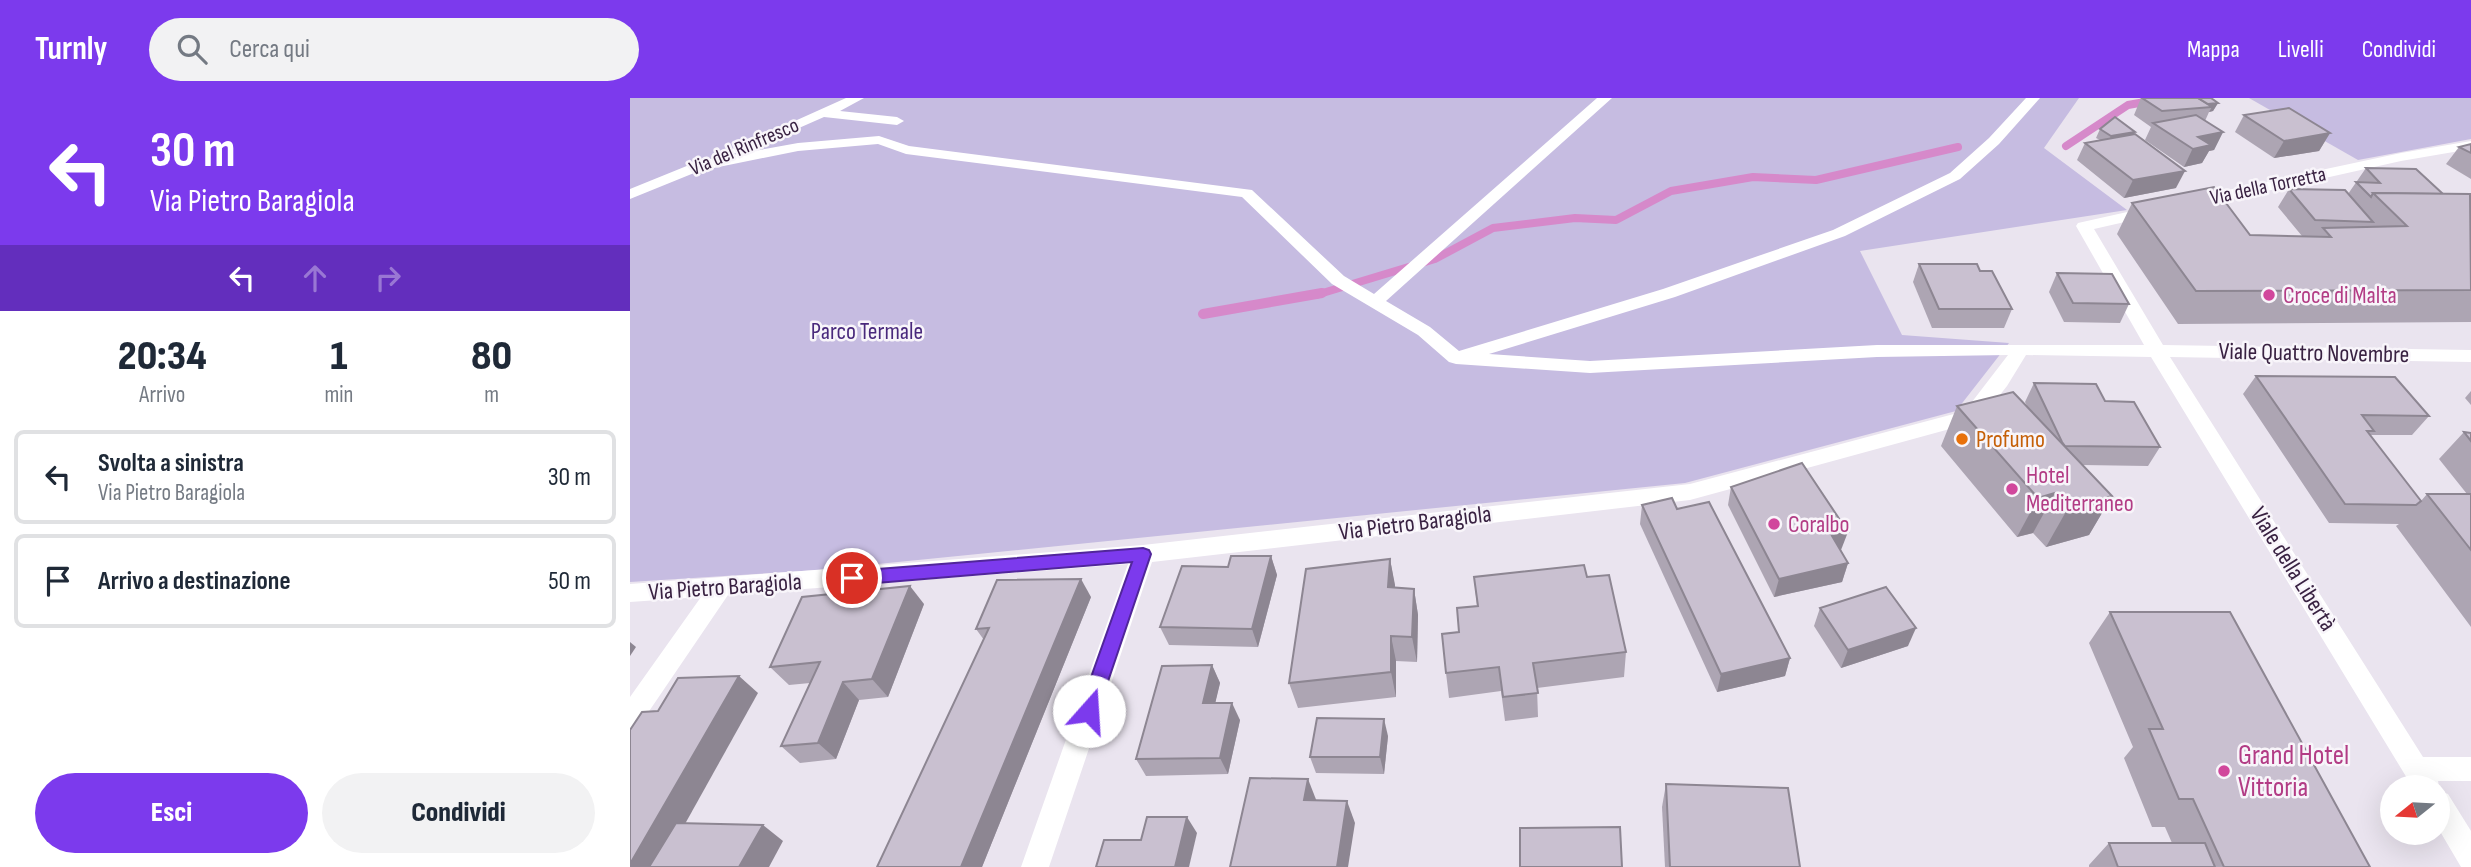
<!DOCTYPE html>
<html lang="it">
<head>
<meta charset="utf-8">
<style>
	:root { --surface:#fff; --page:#f2f2f3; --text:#1f2937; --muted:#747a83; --line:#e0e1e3; --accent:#7c3aed }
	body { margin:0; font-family:"Sofia Sans Condensed",sans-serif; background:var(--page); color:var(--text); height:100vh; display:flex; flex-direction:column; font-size:26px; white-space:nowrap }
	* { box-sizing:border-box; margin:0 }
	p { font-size:23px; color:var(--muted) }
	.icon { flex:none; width:38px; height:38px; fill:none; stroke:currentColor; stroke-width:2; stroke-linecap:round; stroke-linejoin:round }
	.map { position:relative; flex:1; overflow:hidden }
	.side { display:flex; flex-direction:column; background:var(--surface); width:630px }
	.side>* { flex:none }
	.hud { background:#7c3aed; color:#fff; overflow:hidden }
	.needle { width:46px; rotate:252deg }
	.buttons { position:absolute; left:1750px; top:677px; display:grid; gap:14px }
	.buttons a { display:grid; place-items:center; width:70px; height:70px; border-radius:50%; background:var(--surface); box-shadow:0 7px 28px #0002; font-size:35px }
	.pin { position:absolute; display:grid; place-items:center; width:60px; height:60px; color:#fff; margin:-30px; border:4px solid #fff; border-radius:50%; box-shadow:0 2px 7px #0007 }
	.me { position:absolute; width:77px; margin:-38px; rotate:19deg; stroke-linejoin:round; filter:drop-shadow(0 0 5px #0008) }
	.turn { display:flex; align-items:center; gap:24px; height:147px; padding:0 35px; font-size:32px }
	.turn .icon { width:91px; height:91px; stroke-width:2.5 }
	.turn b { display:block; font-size:49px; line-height:60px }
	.lanes { display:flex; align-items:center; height:66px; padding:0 35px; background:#0003; justify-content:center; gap:35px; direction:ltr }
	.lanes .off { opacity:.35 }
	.eta { display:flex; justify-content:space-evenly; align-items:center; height:119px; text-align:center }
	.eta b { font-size:42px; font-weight:800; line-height:49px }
	.primary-button { display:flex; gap:14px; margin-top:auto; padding:14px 35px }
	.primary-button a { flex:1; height:80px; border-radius:42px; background:var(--accent); color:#fff; font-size:28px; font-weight:800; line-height:80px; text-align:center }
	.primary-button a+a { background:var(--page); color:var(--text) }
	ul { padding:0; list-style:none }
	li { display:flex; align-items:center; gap:21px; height:94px; margin:0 14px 10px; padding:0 21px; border:4px solid var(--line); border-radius:10px }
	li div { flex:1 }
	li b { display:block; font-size:26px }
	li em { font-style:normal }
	header { display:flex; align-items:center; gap:42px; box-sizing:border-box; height:98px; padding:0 35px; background:var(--accent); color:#fff }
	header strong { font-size:33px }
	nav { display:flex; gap:38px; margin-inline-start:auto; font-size:24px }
	.search { width:490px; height:63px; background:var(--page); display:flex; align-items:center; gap:18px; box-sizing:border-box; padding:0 24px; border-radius:38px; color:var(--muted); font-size:26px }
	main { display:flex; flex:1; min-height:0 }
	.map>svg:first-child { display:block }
	.green { fill:#c6bce1 }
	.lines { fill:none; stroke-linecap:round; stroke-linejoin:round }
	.stream-far1 { stroke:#d689ca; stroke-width:8 }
	.stream { stroke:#d689ca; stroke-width:10 }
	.street { fill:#fff; fill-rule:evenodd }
	.wall { fill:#ada5b3 }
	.shaded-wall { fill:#8d8692 }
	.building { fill:#c9c0d0; stroke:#8d8692; stroke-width:2 }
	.route { fill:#7c3aed; stroke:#51269a; stroke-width:2 }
	.hotel-dot { fill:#d1479c; stroke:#f8f5fa; stroke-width:2.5 }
	.food-dot { fill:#e8710a; stroke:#f8f5fa; stroke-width:2.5 }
	.labels { text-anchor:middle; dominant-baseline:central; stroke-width:5; stroke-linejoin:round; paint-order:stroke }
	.far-street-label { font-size:21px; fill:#392242; stroke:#f8f5fa }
	.hotel-label { font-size:24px; fill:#b23c85; stroke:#f8f5fa; text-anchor:start }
	.park-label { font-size:24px; fill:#49297c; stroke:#f8f5fa }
	.street-label { font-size:24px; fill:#392242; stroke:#f8f5fa }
	.food-label { font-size:24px; fill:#c56008; stroke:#f8f5fa; text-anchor:start }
	.near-hotel-label { font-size:28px; fill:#b23c85; stroke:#f8f5fa; text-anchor:start }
</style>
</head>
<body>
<header>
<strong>Turnly</strong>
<div class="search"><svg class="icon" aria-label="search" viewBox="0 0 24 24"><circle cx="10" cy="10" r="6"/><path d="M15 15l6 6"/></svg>Cerca qui</div>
<nav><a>Mappa</a><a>Livelli</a><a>Condividi</a></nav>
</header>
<main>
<section class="side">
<div class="hud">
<div class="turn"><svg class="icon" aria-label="left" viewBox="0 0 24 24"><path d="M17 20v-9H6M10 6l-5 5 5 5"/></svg><div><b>30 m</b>Via Pietro Baragiola</div></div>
<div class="lanes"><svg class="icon" aria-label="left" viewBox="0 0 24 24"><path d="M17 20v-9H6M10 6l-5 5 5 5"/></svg><svg class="icon off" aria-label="ahead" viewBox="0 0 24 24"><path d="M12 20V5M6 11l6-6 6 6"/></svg><svg class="icon off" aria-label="right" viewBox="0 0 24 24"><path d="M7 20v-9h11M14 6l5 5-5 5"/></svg></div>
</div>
<div class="eta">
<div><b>20:34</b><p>Arrivo</p></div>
<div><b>1</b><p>min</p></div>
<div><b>80</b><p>m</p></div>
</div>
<ul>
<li><svg class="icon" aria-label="left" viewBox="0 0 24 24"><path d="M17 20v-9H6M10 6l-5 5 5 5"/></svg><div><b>Svolta a sinistra</b><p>Via Pietro Baragiola</p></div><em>30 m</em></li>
<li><svg class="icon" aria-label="arrive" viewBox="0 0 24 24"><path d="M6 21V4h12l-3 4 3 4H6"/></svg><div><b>Arrivo a destinazione</b></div><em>50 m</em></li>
</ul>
<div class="primary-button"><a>Esci</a><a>Condividi</a></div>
</section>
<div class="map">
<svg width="1841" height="769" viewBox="0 0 1841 769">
	<rect width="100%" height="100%" fill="#eae4ef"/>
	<g class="green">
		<path d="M0,0H1449L1414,50L1497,112L1230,153L1272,237L1379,245L1326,313L1055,385L188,472L0,484Z"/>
		<path d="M1619,0H1841V41L1728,62Z"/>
	</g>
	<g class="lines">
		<g class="stream-far1">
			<path d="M1436,48L1498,7L1537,0"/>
			<path d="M686,197L805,161L863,130L945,120L986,122L1041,93L1123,79L1186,82L1328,49"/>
		</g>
		<path class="stream" d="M573,216L692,195"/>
		<g class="street">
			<path d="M216,0H234L210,13L267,19L274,23L267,27L194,19L112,55H102L100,52Z"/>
			<path d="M967,0H982L756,203L800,229L829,253L1033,191L1203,132L1320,75L1359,40L1396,0H1410L1369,46L1330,81L1215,138L1045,199L859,256L960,263L1247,247H1514L1446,128L1448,125L1524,108L1532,113L1530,116L1464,131L1533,247L1841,252V264L1540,259L1793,659H1841V683H1808L1810,693L1818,696L1841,733V769H1831L1808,730V690H1783L1521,259L1396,257L1377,288L1349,323L1060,402L522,464L419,769H391L498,466L98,497L9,628L0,631V599L71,499L0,504V486L513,447L1060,386L1335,313L1378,257L1247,259L960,275L826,266L819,264L788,237L702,186L612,99L276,56L248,46L168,53L69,73L0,101V91L69,63L168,45L249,38L279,48L622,92L714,178L744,196Z"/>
			<path d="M1841,43V51L1771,63L1565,109L1557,104L1565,99L1771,55Z"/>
		</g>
	</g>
	<g class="wall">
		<path d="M1511,0L1588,5L1583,13L1579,14L1575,23L1593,34L1584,52L1579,53L1572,65L1554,69L1515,42L1521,29L1504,17Z"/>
		<path d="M1614,17L1700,35L1689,53L1644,60L1605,34Z"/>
		<path d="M1470,31L1503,37L1546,90L1494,100L1447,62L1455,45L1470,42L1466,40Z"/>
		<path d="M1841,46V81L1816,66L1829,49Z"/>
		<path d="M1736,70L1813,96L1841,97V224L1548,226L1487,136L1502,105L1620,137L1672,138L1648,109L1659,91L1718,96Z"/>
		<path d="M1289,166L1350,173L1382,211L1374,230H1302L1283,184Z"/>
		<path d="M1427,175L1499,206L1490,225L1434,224L1419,194Z"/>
		<path d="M1626,278L1799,318L1782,337H1740L1791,403L1797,396H1837L1809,361L1834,334L1841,335V529L1766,428L1769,426L1699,425L1613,296Z"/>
		<path d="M1404,285L1475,303L1530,349L1518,368L1453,367L1482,398L1459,437L1416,449L1403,435L1387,439L1311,348L1327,308H1397L1395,304Z"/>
		<path d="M1841,293V307L1835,300Z"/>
		<path d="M1101,389L1211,452L1218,465L1212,484L1144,499L1098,407Z"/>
		<path d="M1012,407L1047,411L1160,560L1155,578L1087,594L1010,426Z"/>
		<path d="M641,458L647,477L628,549L539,547L530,529L598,469Z"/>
		<path d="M760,461L765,489L784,491L788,517L787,564L766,563V599L668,610L659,585Z"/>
		<path d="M844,479H957L996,554L994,579L907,590L908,619L875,623L871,593L819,600L816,575L829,534L847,508Z"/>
		<path d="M461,499L352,769H247L354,542L346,531Z"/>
		<path d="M294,506L258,599L229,602L206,661L170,665L151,648L180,585L159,587L140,569Z"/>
		<path d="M1190,510L1278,548L1211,570L1184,528Z"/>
		<path d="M1480,514L1740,769H1459V767L1479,745H1542L1535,729H1522L1494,660L1503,649L1459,545Z"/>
		<path d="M582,567L590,585L585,605L610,622L598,676L516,678L506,661Z"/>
		<path d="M758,638L754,676L686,675L680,659Z"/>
		<path d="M1036,686L1170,769H1035L1032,709Z"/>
	</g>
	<g class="shaded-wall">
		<path d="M1588,5L1583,13L1579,14L1582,9L1567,8Z"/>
		<path d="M1505,34L1501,43L1477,47L1481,38Z"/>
		<path d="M1593,34L1584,52L1579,53L1572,65L1554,69L1568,39Z"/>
		<path d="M1700,35L1689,53L1644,60L1654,43Z"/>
		<path d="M1555,73L1546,90L1494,100L1503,82Z"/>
		<path d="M1425,395L1403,435L1387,439L1408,400Z"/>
		<path d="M1482,398L1459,437L1416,449L1438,410Z"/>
		<path d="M1218,434L1211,452L1196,456L1202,438Z"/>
		<path d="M641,458L647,477L628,549L622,531Z"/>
		<path d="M760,461L765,487L763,514L758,489Z"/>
		<path d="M1218,465L1212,484L1144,499L1149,481Z"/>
		<path d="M451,481L461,499L352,769H331Z"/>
		<path d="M280,488L294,506L258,599L242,581Z"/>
		<path d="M784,491L788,517L787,564L782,539Z"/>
		<path d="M1286,530L1278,548L1211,570L1218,552Z"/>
		<path d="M761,538L766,563V599L761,574Z"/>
		<path d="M0,544L6,549L0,558Z"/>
		<path d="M1160,560L1155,578L1087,594L1091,576Z"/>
		<path d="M582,567L590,585L581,623L573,605Z"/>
		<path d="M109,578L128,595L31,769H0V766Z"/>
		<path d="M213,584L229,602L206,661L188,645Z"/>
		<path d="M602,605L610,622L598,676L590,660Z"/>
		<path d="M754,621L758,638L754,676L750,659Z"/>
		<path d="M678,681L687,704L674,702Z"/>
		<path d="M717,703L725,725L718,769H707Z"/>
		<path d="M557,719L567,735L559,769H545Z"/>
		<path d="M133,727L153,743L139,769H109Z"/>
	</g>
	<g class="building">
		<path d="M1512,0H1568L1582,9L1532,13Z"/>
		<path d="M1568,0H1581L1588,5L1578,6Z"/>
		<path d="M1659,10L1700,35L1654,43L1614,17Z"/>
		<path d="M1566,17L1593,34L1568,39L1581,47L1563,51L1523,25Z"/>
		<path d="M1485,19L1505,34L1481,38L1470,31Z"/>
		<path d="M1505,36L1555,73L1503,82L1455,45Z"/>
		<path d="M1841,46V55L1829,49Z"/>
		<path d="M1736,70L1786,71L1813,96L1743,95L1741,99L1726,84L1750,85Z"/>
		<path d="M1584,89L1620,137L1701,139L1693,130L1777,128L1743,95L1840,96L1841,192L1566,193L1502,105Z"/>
		<path d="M1659,91L1715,92L1743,124L1685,122Z"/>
		<path d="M1289,166H1347L1350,173H1362L1382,211H1309Z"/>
		<path d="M1427,175L1482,176L1499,206L1443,205Z"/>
		<path d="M1626,278L1765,279L1799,318L1732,317L1744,333H1737L1791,403L1786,407L1715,406Z"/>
		<path d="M1404,285L1466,286L1475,303L1504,304L1530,349L1435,348L1432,344Z"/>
		<path d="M1383,294L1482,398L1438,410L1425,395L1408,400L1327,308Z"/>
		<path d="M1834,334L1841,335V343Z"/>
		<path d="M1172,365L1218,434L1202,438L1218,465L1149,481L1101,389Z"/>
		<path d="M1797,396H1841V452Z"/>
		<path d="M1042,400L1047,411L1079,404L1160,560L1091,576L1012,407Z"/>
		<path d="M601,458H641L622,531L530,529L552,468L598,469Z"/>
		<path d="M760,461L758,489L784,491L782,539L761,538V574L659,585L676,471Z"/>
		<path d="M954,467L957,479L979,477L996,554L903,565L908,595L873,599L869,569L816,575L812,536L829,534L827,510L848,508L844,479Z"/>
		<path d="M451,481L331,769H247L359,530L346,531L367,482Z"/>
		<path d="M280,488L242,581L213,584L188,645L151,648L190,564L140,569L172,499Z"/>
		<path d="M1256,489L1286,530L1218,552L1190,510Z"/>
		<path d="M1480,514H1600L1740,769H1594L1563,701H1549L1519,631H1533Z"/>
		<path d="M582,567L573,605H602L590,660L506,661L532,568Z"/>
		<path d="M109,578L0,766V632L12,614L28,613L48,580Z"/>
		<path d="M687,620L754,621L750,659H680Z"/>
		<path d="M620,680L678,681L674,702L717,703L707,769H600Z"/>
		<path d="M1036,686L1158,690L1170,769H1040Z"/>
		<path d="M517,719H557L545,769H466L474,742H511Z"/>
		<path d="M46,725L133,727L109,769H19Z"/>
		<path d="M990,729L992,769H890V730Z"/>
		<path d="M1479,745H1575L1585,769H1488Z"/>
	</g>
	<path class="route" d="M513,450L519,452L521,456L468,613L466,619L459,621L452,619L449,613L502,464L222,487L216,485L214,480L216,475L222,473Z"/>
	<g class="hotel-dot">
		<circle cx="1639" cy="197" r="7"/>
		<circle cx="1382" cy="391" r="7"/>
		<circle cx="1144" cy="426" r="7"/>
		<circle cx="1594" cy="673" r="7"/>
	</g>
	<circle class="food-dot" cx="1332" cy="341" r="7"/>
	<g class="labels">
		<g class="far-street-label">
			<text transform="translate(114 49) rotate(-23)">Via del Rinfresco</text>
			<text transform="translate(1638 88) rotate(-12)">Via della Torretta</text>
		</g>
		<g class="hotel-label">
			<text x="1653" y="197">Croce di Malta</text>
			<text x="1396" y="377">Hotel<tspan x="1396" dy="28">Mediterraneo</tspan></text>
			<text x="1158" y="426">Coralbo</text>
		</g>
		<g class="park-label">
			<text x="237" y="233">Parco Termale</text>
		</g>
		<g class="street-label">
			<text transform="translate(1684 255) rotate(1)">Viale Quattro Novembre</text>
			<text transform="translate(785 425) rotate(-7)">Via Pietro Baragiola</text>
			<text transform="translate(1663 471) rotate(58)">Viale della Libertà</text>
			<text transform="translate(95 489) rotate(-4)">Via Pietro Baragiola</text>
		</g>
		<g class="food-label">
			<text x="1346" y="341">Profumo</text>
		</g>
		<g class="near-hotel-label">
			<text x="1608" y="657">Grand Hotel<tspan x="1608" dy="32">Vittoria</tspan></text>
		</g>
	</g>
</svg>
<div class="buttons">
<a><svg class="needle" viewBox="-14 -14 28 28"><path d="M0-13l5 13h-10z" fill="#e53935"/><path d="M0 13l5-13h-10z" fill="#747a83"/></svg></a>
</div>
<div class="pin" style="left:222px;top:480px;background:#d93025"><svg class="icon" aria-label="arrive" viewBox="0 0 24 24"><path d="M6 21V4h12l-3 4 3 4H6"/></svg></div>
<svg class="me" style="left:459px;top:613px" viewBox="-20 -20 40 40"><circle r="19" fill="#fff"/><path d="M0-13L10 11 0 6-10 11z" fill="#7c3aed"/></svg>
</div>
</main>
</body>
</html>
